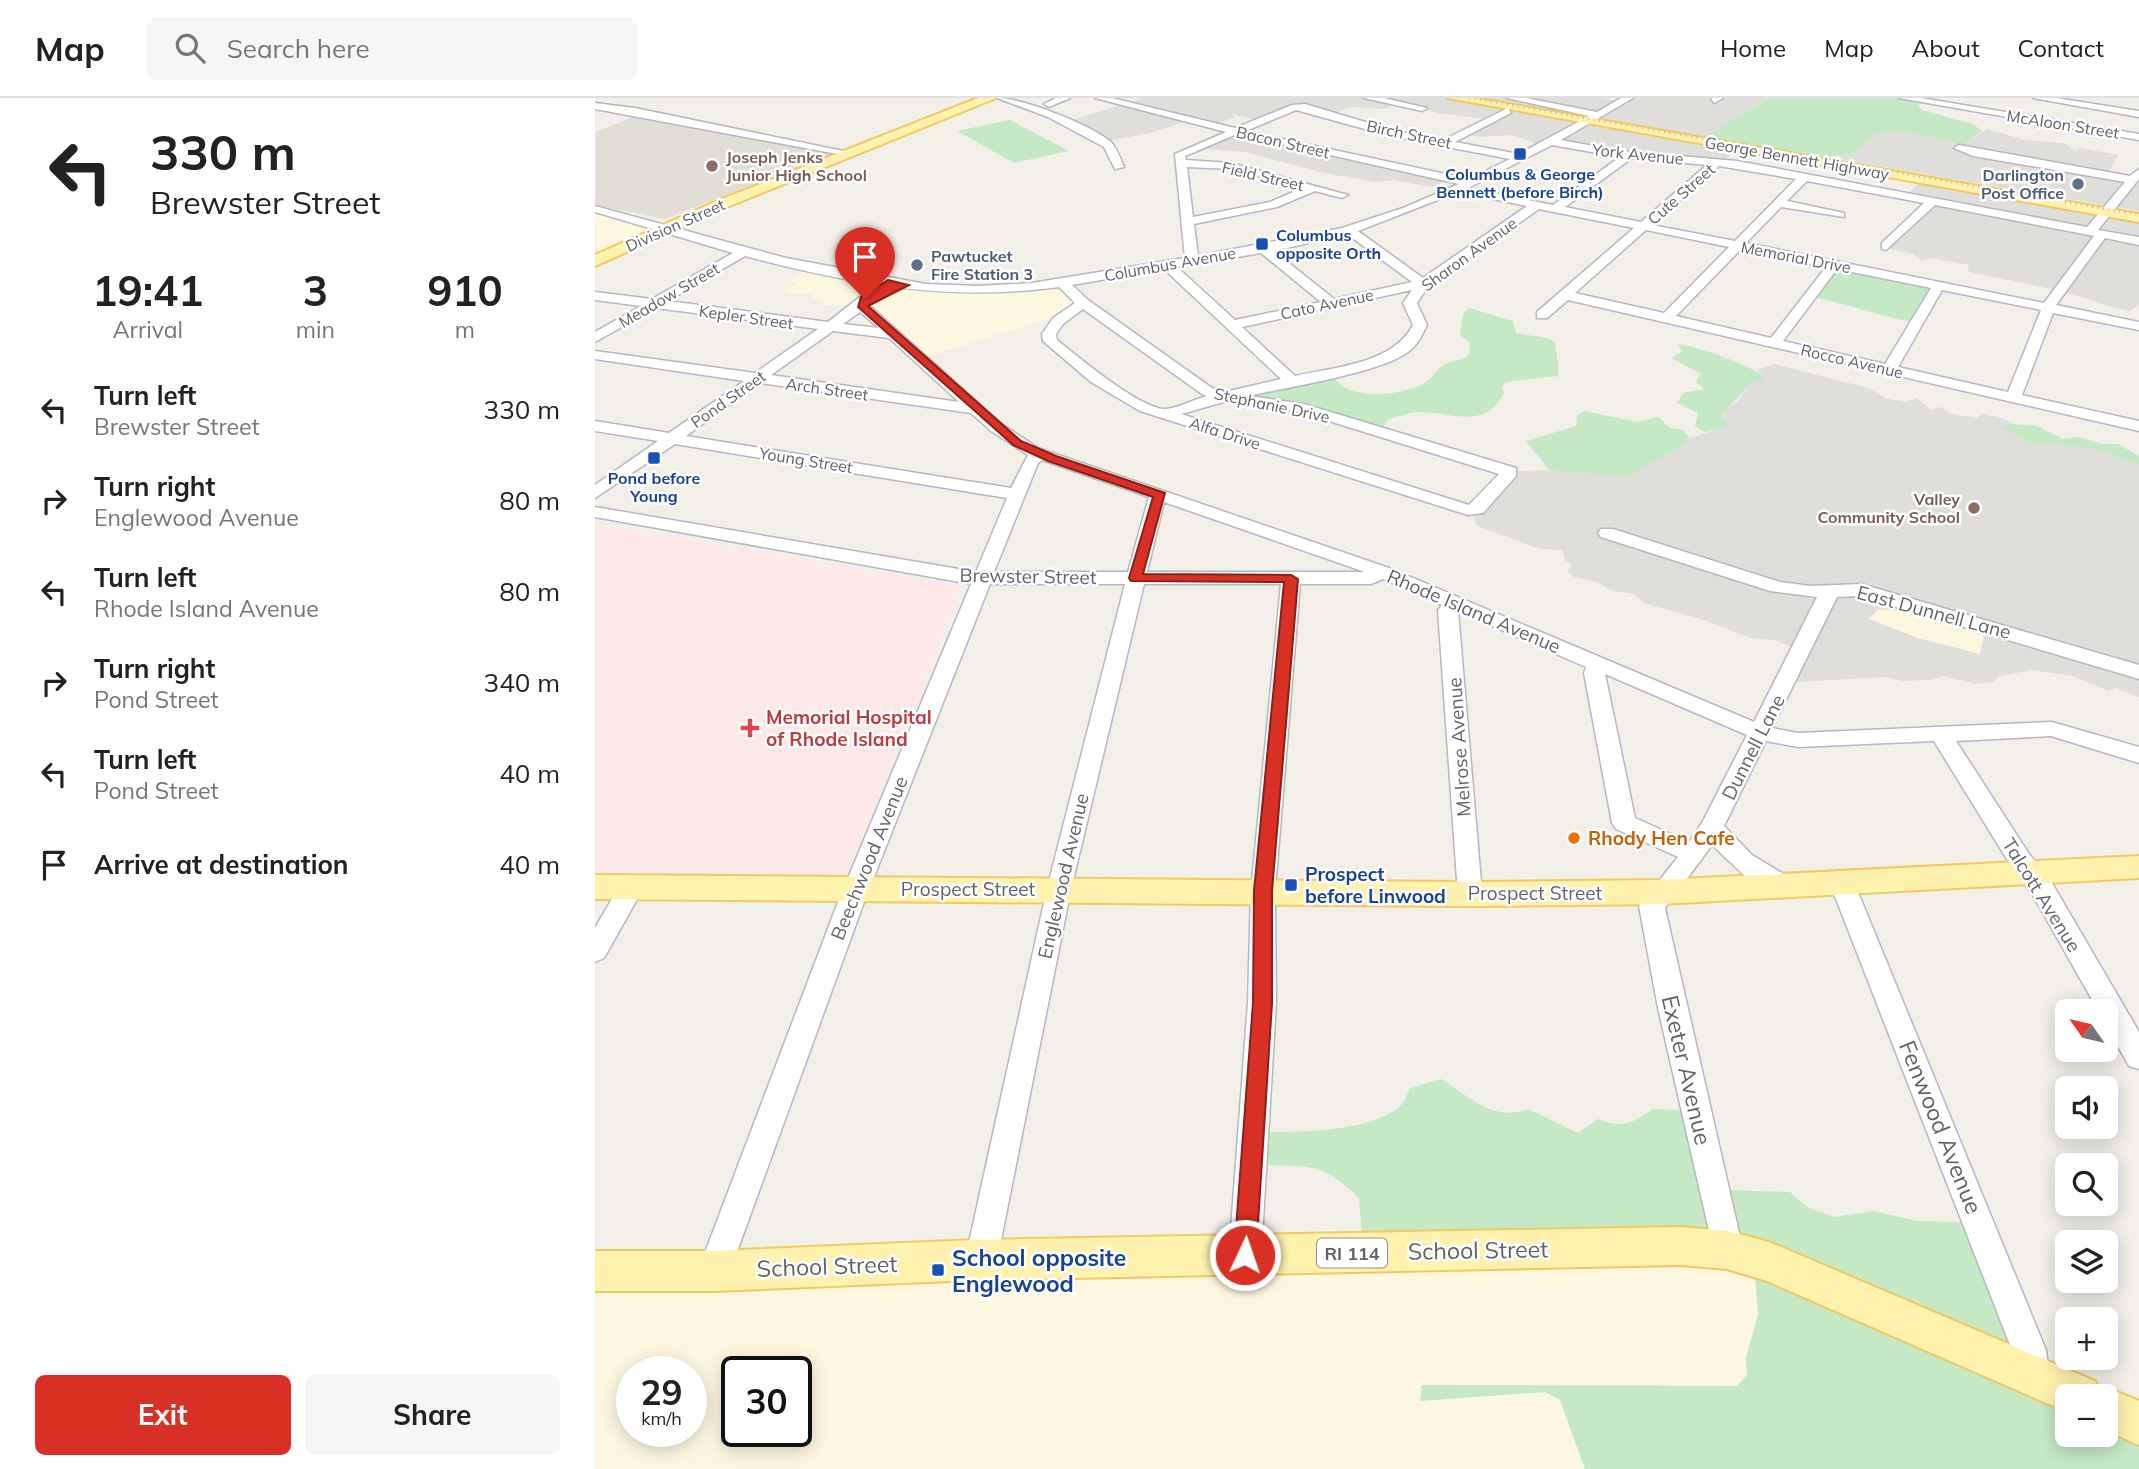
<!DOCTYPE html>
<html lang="en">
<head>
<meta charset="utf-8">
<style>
	:root { --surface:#fff; --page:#f6f6f6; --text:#222; --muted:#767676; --line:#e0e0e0; --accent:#d93025 }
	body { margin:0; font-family:Mulish,sans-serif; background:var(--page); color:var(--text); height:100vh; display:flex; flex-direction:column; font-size:26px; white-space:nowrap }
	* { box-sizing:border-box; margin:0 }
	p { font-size:23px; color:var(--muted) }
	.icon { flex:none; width:38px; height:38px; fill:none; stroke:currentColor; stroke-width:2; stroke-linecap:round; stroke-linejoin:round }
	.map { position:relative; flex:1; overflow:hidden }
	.panel { display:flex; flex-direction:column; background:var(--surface); width:595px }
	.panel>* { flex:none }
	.top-card { background:#fff; color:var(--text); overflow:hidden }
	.needle { width:46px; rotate:304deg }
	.controls { position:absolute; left:1460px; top:901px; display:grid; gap:14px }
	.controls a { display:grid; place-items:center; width:63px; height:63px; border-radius:10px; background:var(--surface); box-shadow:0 4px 18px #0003; font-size:35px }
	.speed { position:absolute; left:21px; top:1258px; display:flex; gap:14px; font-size:35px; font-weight:700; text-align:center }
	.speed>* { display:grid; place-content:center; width:91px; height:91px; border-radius:50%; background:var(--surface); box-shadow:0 4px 18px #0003; line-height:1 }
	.speed small { font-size:18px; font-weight:400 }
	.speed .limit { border:4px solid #111; border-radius:10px; background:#fff; color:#111 }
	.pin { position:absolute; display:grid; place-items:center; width:60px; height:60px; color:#fff; margin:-72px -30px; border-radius:50% 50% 50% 0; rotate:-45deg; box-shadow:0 0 7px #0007 }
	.pin .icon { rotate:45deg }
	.me { position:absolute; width:77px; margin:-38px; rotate:3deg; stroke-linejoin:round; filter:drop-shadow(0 0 5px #0008) }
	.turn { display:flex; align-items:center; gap:24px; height:147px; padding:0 35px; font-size:32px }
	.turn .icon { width:91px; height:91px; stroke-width:2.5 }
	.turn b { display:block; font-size:49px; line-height:60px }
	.eta { display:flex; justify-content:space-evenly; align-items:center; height:119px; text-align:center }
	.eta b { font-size:42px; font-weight:700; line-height:49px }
	.button { display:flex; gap:14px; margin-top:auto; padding:14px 35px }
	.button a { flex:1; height:80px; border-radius:10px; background:var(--accent); color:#fff; font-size:28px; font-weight:700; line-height:80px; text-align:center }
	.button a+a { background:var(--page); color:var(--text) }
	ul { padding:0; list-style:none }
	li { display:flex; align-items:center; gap:21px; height:91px; padding:0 35px }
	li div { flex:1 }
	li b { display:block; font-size:26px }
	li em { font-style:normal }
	header { display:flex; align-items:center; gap:42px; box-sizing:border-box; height:98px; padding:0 35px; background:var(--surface); border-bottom:2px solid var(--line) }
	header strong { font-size:33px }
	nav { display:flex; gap:38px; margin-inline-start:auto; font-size:24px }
	.search { width:490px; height:63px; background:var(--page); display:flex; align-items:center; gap:18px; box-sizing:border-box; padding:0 24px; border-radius:10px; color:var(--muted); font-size:26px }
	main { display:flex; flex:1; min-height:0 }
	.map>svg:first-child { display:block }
	.commercial { fill:#fef7e0; fill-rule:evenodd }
	.industrial { fill:#e0deda; fill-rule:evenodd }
	.education { fill:#e1ded6 }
	.medical { fill:#fce8e6 }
	.green { fill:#c5e8c5 }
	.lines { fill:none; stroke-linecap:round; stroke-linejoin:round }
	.minor-casing { stroke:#b5b8bc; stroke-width:3 }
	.major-casing { stroke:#f2c960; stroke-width:4 }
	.minor { fill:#fff; fill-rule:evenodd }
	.major { fill:#fff2af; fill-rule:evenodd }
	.rail { stroke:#b6b7b8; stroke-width:2.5; stroke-dasharray:1 4.5; stroke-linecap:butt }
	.route { fill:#d93025; stroke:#8d1f18; stroke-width:2 }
	.transit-dot { fill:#1a4fb4; stroke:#fff; stroke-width:2.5 }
	.education-dot { fill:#8d6e63; stroke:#fff; stroke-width:2.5 }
	.service-dot { fill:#5c6f8a; stroke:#fff; stroke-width:2.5 }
	.health-dot { fill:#e0444e; stroke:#fff; stroke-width:2.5 }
	.food-dot { fill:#e8710a; stroke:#fff; stroke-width:2.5 }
	.labels { text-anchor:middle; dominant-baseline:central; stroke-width:5; stroke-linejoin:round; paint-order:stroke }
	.far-street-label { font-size:16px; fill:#5f6368; stroke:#fff }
	.far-education-label { font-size:16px; font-weight:bold; fill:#785e54; stroke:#fff; text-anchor:start }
	.far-transit-label { font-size:16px; font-weight:bold; fill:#164399; stroke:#fff }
	.far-service-label { font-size:16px; font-weight:bold; fill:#4e5e75; stroke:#fff; text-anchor:end }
	.shield { fill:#fff; stroke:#8f9295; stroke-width:2 }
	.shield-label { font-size:18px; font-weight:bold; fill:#5f6368 }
	.street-label { font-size:19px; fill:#5f6368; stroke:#fff }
	.health-label { font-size:19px; font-weight:bold; fill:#be3a42; stroke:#fff; text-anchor:start }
	.food-label { font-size:19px; font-weight:bold; fill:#c56008; stroke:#fff; text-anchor:start }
	.transit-label { font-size:19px; font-weight:bold; fill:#164399; stroke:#fff; text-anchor:start }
	.near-street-label { font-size:23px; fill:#5f6368; stroke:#fff }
	.near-transit-label { font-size:23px; font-weight:bold; fill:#164399; stroke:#fff; text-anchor:start }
</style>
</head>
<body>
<header>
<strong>Map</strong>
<div class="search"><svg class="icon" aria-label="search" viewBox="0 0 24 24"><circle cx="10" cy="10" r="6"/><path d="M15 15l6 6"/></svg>Search here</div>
<nav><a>Home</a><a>Map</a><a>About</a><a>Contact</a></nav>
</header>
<main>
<section class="panel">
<div class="top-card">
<div class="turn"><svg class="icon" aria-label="left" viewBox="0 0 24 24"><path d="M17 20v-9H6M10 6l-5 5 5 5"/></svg><div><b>330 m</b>Brewster Street</div></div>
</div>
<div class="eta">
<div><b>19:41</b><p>Arrival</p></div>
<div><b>3</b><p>min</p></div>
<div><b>910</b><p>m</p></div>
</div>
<ul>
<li><svg class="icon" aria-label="left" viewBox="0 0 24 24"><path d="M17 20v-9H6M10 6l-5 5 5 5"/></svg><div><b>Turn left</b><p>Brewster Street</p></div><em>330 m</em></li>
<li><svg class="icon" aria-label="right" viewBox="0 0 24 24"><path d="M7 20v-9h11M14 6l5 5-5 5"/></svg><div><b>Turn right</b><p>Englewood Avenue</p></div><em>80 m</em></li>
<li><svg class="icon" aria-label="left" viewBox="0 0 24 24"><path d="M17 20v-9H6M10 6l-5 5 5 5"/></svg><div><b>Turn left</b><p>Rhode Island Avenue</p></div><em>80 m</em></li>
<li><svg class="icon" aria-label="right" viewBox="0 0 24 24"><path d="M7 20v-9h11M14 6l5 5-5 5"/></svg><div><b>Turn right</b><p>Pond Street</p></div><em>340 m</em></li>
<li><svg class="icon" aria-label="left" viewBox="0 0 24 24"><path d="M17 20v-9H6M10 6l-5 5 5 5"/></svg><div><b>Turn left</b><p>Pond Street</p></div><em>40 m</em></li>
<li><svg class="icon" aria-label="arrive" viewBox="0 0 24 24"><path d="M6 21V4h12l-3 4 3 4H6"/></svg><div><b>Arrive at destination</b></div><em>40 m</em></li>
</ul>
<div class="button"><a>Exit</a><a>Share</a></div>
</section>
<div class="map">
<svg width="1544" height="1371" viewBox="0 0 1544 1371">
	<rect width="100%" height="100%" fill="#f1efe8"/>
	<g class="commercial">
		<path d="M0,111L32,116L72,132L18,157L2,154Z"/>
		<path d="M220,169L334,190L461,185L487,205L461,218L330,260L278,208L226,207L229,203L216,199L220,195L198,197L188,193L202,186L196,184L197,181Z"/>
		<path d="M1283,511L1313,514L1389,538L1385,556L1323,540L1274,521Z"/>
		<path d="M1160,1163L1163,1217L1151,1259L1152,1277L1142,1288L827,1287L825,1303L950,1294L965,1302L990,1371H0V1173ZM37,1274H96V1334H37ZM142,1274H201V1334H142Z"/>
	</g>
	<g class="industrial">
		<path d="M548,0H1006L1027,4L1035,0H1172L1105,42L1146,50L1127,63L1040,57L957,43L948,48L917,37L885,39L872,36L899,22L843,15L803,5L790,11L757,9L736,16L708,8L668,23L636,16L640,19L619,27L595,22L555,35L509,44L471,24Z"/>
		<path d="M1392,31L1430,42L1469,45L1480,53L1485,50L1523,57L1512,77L1544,87V113L1248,62L1244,58L1260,55L1283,34H1315L1377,41Z"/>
		<path d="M642,33L855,81L837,89L798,82L781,84L729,75L650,54L598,50Z"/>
		<path d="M1327,82L1544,119V206L1535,213L1517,209L1467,193L1373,174L1374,167L1336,160L1327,163L1318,156L1295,151L1292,148L1338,103L1312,97Z"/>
		<path d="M1179,266L1273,290L1293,301L1312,304L1322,300L1336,312L1346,309L1357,316L1382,320L1386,315L1409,321L1419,326L1409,327L1416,335L1430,342L1496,350L1544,367V599L1520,590L1514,593L1477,578L1437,572L1405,578L1398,584L1382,586L1348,578L1336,582L1308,583L1290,579L1200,584L1211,554L1178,542L1156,540L1115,524L1049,505L1039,496L1018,493L1002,484L979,479L973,473L977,467L970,462L967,452L945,451L882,428L876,412L913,373L970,372L1033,378L1085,349L1094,340L1128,330L1130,313L1144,302L1155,285L1171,280L1162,272ZM1283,511L1313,514L1389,538L1385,556L1323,540L1274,521Z"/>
	</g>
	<path class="education" d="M43,17L231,54L233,57L70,121L0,107V34Z"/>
	<path class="medical" d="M0,426L366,488L252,775L0,773Z"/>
	<g class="green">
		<path d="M1173,0H1311L1328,3L1323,8L1327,12L1378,26L1387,33L1367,47C1339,36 1314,34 1283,34L1260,55L1214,62L1104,42Z"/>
		<path d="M415,22L474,53L419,65L362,33Z"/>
		<path d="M1244,167L1352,189L1325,227L1220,199Z"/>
		<path d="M874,210L918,223L921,235C933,239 949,237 960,244C961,255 964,267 963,278L910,284L907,289L909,295C889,333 858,314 825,314C814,314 802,319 792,322L788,331L657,301L659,293L736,275C750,305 806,298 830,285C838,280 842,270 850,266C859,262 865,264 874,257L875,245L865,237L868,216Z"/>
		<path d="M1083,246C1105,249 1156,267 1172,281L1155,285C1147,297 1134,307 1127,318L1132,324L1128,330L1110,334L1100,328L1103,315L1082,305L1088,295L1109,291L1101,283L1106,276L1077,260L1087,253Z"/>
		<path d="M990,313L1042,324L1063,319L1075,330L1089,332L1094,340L1085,349L1033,378L954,372L931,343L981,328L982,317Z"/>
		<path d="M1419,326L1442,328L1468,341L1484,339L1507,346H1523L1544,358V367L1496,350L1434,344L1408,331L1409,327Z"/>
		<path d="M846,981C876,1000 898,1024 933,1011L983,1035L1003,1021C1027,1031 1038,1025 1058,1011L1108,1013L1132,1092L1195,1094L1212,1109L1239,1119L1279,1113L1322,1123L1394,1125L1456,1279L1493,1298H1472V1337H1510V1307L1544,1322V1371H990L965,1302L950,1294L825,1303L827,1287L1142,1288L1152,1277L1151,1259L1163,1217L1159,1163L769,1158L764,1100C727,1064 718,1069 669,1067L673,1034C709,1034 776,1033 804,1009C810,1004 812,997 815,990Z"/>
	</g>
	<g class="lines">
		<g class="minor-casing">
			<g id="minor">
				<path d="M402,0C428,0 496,27 516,44C522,50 526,62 529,69L520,71L509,49L453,19Z"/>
				<path d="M461,0H475L454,9L449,6Z"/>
				<path d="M500,0H517L640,30L697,7L710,6L797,32L848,42L913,10L916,15L860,44L924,56L994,18L912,0H931L1002,14L1026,0H1038L966,42L1026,53L1142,63L1492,129L1530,84L1378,58L1359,50L1364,47L1535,78L1544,71V81L1503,132L1544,139V147L1510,140L1461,207L1544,224V232L1458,215L1427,297L1544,323V333L973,202L952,220H942V214L1039,130L944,111L833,189L822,205L832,227C827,237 823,247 813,254C785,275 692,289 654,298L709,306L921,370V378L888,415L873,417L545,313L496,284L448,243L447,236L458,220L480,205L464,189C354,204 257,186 150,158L73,203L233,224L271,194H281L283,197L274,207L408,327L443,350L794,470L1159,624L1222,499L1175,493L1006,439L1003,435L1006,431H1018L1185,484L1216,488L1266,486L1544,567V581L1265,498L1242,499L1177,630L1203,635L1457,624L1544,649V665L1456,638L1361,643L1434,756L1454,780L1544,934V971L1534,968L1510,925V914H1504L1436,794L1416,768L1339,643L1203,649L1171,643L1129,728L1157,757L1198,782L1201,789L1198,796L1189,799L1149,777L1117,747L1070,810L1148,1152L1143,1163L1132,1168L1121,1163L1063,910L1044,808L1083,759L1021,731L1017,725L989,575L991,569L863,513L887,796L884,803L875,806L866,803L863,796L843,512L847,507L788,481L776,486H705L680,793L681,905L666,1157L661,1168L650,1173L639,1168L634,1157L653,905L656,793L686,486H549L476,791L406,1142L392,1173L381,1178L370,1173L365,1162L375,1140L452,791L530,486H395L269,804L135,1173L130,1184L119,1189L108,1184L103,1173L243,804L376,486L0,419V409L381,474L412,400L80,346L0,400V387L63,343L0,333V323L74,335L149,283L0,261V253L160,275L223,231L61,210L0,244V234L46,208L0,202V194L57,201L138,155L0,114V108L191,160L331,186L384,188L437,185L590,160L580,56L631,34ZM701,12L795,38L915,61L874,81L651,33ZM642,36L864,86L808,110L747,130L603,158L599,126L682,109L720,93L747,100L753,97L636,65L591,62L590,58ZM957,47L1025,59L958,107L873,90ZM1037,60L1112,67L1046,124L970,109ZM1124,68L1201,81L1140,143L1057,127ZM592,69L636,71L708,90L675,104L598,119ZM1212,83L1329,105L1287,145V151L1291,152L1340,107L1499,138L1449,205L1151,145L1186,109L1249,119V115L1192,103ZM863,94L932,108L828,180L763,133ZM1051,132L1134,149L1069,215L980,195ZM752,136L817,184L739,201L679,153ZM1145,152L1231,169L1176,240L1081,218ZM666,155L726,204L640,222L582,169ZM569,171L686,281L630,294L617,290L493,202L477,187ZM1242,171L1336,190L1290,266L1188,243ZM817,192L808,205L818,227C798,266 739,269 700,278L647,229ZM1347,192L1446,212L1413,294L1303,269ZM488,211L607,296L612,298C599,301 584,310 571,311C546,312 482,258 462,242L461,236L468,226ZM265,214L284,230L248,226ZM238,233L294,240L364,304L176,277ZM165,285L376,315L396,333L433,357L416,390L91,338ZM629,304L702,313L904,376L874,407L586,316ZM447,362L554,399L533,474H399L443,365ZM569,404L770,474H552ZM1010,576L1152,637L1107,725L1094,744L1040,720Z"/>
				<path d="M769,0H789L832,10L827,13Z"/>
				<path d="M1116,0H1128L1119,5Z"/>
				<path d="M1304,0H1326L1544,36V42Z"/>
				<path d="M1438,0H1461L1544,13V19Z"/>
				<path d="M0,5L40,10L258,55L253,58L0,11Z"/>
				<path d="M1244,775L1253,777L1265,799L1451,1252L1454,1277L1449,1289L1437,1294L1425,1289L1417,1252L1241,801L1232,784L1235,777Z"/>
				<path d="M37,779L46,782L49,789L9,860L0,864V830L28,782Z"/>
			</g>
		</g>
		<g class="major-casing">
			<g id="major">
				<path d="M383,0H401L132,109L0,168V157L122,103Z"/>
				<path d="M853,0H879L1544,116V124Z"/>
				<path d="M1544,758V780L1066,806L875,808L0,801V777L875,784L1066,782Z"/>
				<path d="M1086,1129L1132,1133L1174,1144L1500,1283L1504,1291L1510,1289L1544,1303V1347L1510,1332V1298H1472V1314L1172,1183L1132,1171L1086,1167L381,1182L119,1193H0V1153H119L381,1142Z"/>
			</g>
		</g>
		<use href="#minor" class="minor"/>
		<use href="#major" class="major"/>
		<path class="rail" d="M874,0L1544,117"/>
	</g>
	<path class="route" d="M293,182L314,187L273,208L426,343L461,358L570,395L548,476L696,477L703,481L677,793V905L661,1157L658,1165L650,1168L642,1165L639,1157L658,905L659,793L689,484L536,483L534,480L558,399L453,363L418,347L263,209L266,199Z"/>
	<g class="transit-dot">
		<rect x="918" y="49" width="14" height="14" rx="3.5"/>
		<rect x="660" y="139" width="14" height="14" rx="3.5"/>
		<rect x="52" y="353" width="14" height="14" rx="3.5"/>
		<rect x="689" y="780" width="14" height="14" rx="3.5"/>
		<rect x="336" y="1165" width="14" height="14" rx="3.5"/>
	</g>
	<g class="education-dot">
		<circle cx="117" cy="68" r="7"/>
		<circle cx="1379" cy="410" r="7"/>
	</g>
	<g class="service-dot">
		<circle cx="1483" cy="86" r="7"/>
		<circle cx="322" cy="167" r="7"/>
	</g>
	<path class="health-dot" d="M151.5 619.5h7v7h7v7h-7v7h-7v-7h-7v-7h7z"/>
	<circle class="food-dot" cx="979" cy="740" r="7"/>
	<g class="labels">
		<g class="far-street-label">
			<text transform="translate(1468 26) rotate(9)">McAloon Street</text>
			<text transform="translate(814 36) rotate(12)">Birch Street</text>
			<text transform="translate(688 44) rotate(13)">Bacon Street</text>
			<text transform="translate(1043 56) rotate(6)">York Avenue</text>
			<text transform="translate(1202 60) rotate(10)">George Bennett Highway</text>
			<text transform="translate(668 78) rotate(13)">Field Street</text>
			<text transform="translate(1086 96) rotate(-41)">Cute Street</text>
			<text transform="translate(80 127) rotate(-24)">Division Street</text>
			<text transform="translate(874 156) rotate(-36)">Sharon Avenue</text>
			<text transform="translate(1201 159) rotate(11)">Memorial Drive</text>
			<text transform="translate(575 166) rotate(-10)">Columbus Avenue</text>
			<text transform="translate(74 197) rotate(-30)">Meadow Street</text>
			<text transform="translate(732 206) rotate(-12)">Cato Avenue</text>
			<text transform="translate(151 219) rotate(8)">Kepler Street</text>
			<text transform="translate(1257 263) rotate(13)">Rocco Avenue</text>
			<text transform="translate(232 291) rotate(8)">Arch Street</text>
			<text transform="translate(133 301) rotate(-35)">Pond Street</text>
			<text transform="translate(677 307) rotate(12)">Stephanie Drive</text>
			<text transform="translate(630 335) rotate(18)">Alfa Drive</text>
			<text transform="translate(211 362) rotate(9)">Young Street</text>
		</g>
		<g class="far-education-label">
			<text x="131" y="59">Joseph Jenks<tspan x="131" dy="18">Junior High School</tspan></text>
			<text x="1365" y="401" text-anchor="end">Valley<tspan x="1365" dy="18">Community School</tspan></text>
		</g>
		<g class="far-transit-label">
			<text x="925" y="76">Columbus &amp; George<tspan x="925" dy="18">Bennett (before Birch)</tspan></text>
			<text x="681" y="137" text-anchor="start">Columbus<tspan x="681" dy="18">opposite Orth</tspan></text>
			<text x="59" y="380">Pond before<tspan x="59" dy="18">Young</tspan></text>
		</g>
		<g class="far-service-label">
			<text x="1469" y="77">Darlington<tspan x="1469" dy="18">Post Office</tspan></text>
			<text x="336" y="158" text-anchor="start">Pawtucket<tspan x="336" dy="18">Fire Station 3</tspan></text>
		</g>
		<rect class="shield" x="722" y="1140.5" width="70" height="29" rx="5"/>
		<g class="shield-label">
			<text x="757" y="1155">RI 114</text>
		</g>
		<g class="street-label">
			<text transform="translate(433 478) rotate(1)">Brewster Street</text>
			<text transform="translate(879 513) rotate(23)">Rhode Island Avenue</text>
			<text transform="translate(1339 514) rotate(15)">East Dunnell Lane</text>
			<text transform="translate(864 649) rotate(-94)">Melrose Avenue</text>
			<text transform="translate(1158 649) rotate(-63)">Dunnell Lane</text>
			<text transform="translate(274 760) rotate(-68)">Beechwood Avenue</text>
			<text transform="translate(468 778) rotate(-77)">Englewood Avenue</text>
			<text x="373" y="791">Prospect Street</text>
			<text x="940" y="795">Prospect Street</text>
			<text transform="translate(1447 797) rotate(58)">Talcott Avenue</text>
		</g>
		<g class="health-label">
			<text x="171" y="619">Memorial Hospital<tspan x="171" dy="22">of Rhode Island</tspan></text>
		</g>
		<g class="food-label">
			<text x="993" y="740">Rhody Hen Cafe</text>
		</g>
		<g class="transit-label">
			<text x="710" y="776">Prospect<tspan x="710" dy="22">before Linwood</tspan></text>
		</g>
		<g class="near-street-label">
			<text transform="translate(1092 972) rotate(77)">Exeter Avenue</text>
			<text transform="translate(1346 1029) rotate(68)">Fenwood Avenue</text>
			<text transform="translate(883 1152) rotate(-1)">School Street</text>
			<text transform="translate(232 1168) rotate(-2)">School Street</text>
		</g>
		<g class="near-transit-label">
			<text x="357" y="1159">School opposite<tspan x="357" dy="26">Englewood</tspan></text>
		</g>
	</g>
</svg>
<div class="controls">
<a><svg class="needle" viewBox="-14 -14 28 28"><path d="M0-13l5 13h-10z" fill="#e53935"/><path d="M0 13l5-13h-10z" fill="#767676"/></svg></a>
<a><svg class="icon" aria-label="sound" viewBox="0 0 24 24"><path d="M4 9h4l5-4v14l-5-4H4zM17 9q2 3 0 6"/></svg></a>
<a><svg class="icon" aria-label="search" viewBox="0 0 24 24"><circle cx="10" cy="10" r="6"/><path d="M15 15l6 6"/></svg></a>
<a><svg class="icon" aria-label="layers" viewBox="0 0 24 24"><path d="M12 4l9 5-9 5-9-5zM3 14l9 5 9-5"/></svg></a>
<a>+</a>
<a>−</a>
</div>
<div class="speed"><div>29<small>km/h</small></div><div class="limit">30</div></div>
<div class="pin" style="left:270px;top:201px;background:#d93025"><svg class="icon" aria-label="arrive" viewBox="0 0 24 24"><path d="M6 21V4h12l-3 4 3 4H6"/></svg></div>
<svg class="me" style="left:650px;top:1157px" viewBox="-20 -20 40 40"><circle r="17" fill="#d93025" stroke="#fff" stroke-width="3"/><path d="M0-11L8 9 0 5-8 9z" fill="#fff"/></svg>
</div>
</main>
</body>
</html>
